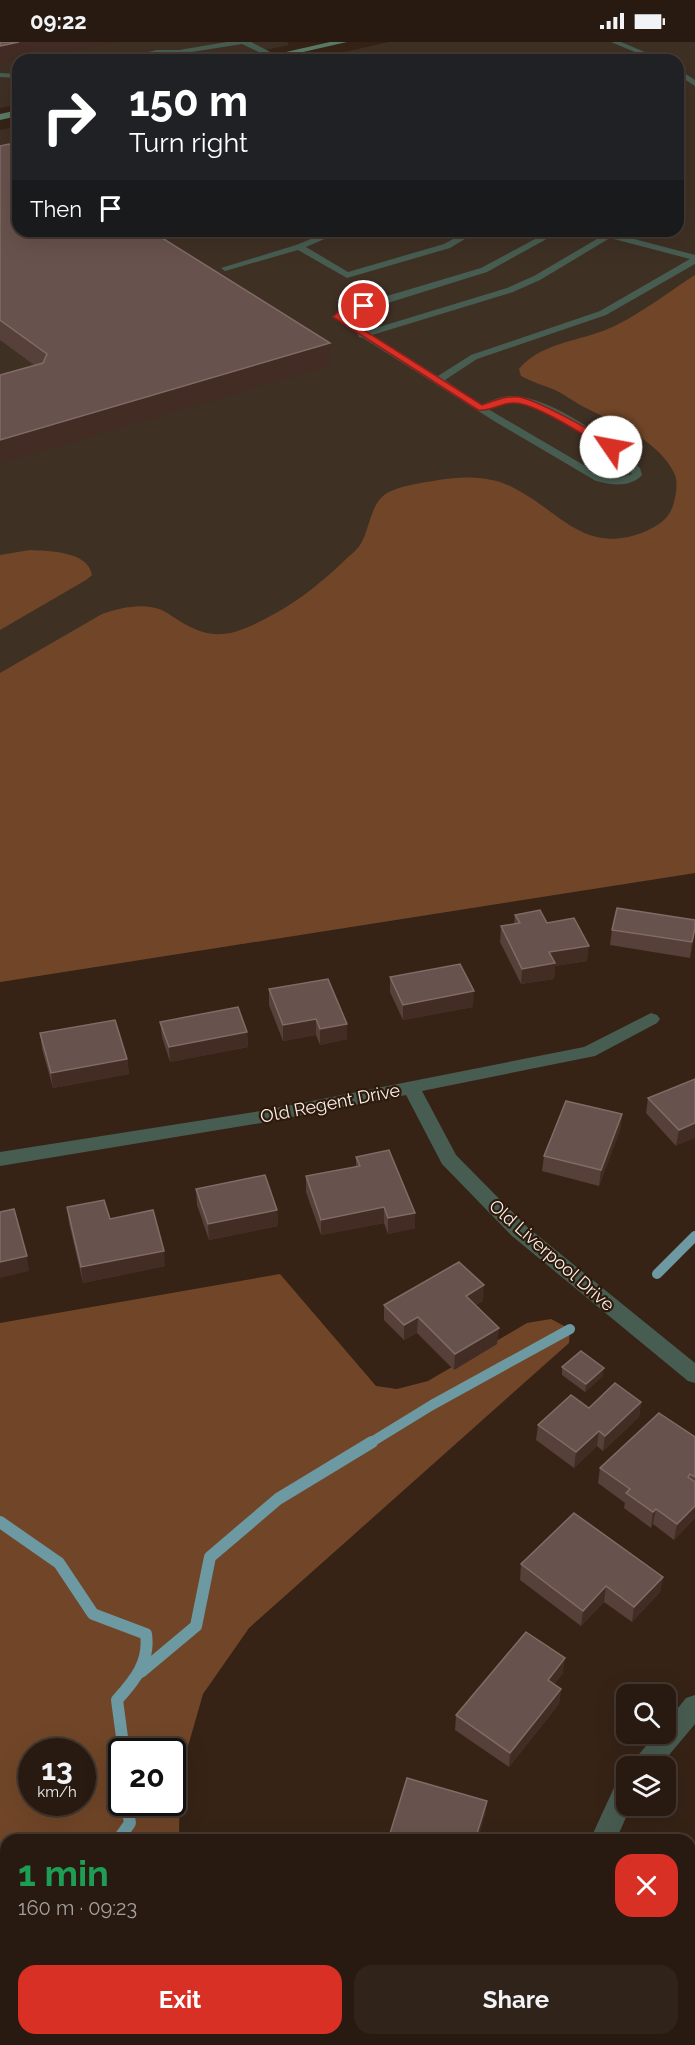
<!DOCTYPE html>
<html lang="en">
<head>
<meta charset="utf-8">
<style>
	:root { --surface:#281a10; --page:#302319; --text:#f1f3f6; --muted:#a5a19f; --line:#443830; --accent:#d93025 }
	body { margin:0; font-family:Raleway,sans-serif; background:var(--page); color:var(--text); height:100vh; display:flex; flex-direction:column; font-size:22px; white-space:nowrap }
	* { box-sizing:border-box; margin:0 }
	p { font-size:20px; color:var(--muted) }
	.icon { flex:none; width:33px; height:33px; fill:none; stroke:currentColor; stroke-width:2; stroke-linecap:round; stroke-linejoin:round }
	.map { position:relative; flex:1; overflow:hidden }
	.panel { position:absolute; left:0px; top:1792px; width:696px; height:212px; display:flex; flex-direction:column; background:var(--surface); border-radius:18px 18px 0 0; box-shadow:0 6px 24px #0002,0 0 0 2px var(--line) }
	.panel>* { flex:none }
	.banner { position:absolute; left:12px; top:12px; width:672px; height:183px; border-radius:18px; box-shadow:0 6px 24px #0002,0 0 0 2px var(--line); background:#202124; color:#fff; overflow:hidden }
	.controls { position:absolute; left:616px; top:1642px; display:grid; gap:12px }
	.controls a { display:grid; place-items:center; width:60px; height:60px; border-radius:12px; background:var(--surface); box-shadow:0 6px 24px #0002,0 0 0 2px var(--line); font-size:30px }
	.speed { position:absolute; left:18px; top:1696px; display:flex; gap:12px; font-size:30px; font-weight:700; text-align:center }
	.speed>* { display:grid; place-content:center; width:78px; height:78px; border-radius:50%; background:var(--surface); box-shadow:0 6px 24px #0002,0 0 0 2px var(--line); line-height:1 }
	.speed small { font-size:15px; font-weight:400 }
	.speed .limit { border:3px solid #111; border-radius:9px; background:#fff; color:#111 }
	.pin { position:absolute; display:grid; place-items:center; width:51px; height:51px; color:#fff; margin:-26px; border:3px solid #fff; border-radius:50%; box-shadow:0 2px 6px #0007 }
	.me { position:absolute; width:66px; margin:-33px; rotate:303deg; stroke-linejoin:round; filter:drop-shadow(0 0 4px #0008) }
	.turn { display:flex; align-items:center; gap:21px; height:126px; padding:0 18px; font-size:27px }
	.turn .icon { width:78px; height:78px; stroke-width:2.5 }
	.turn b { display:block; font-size:42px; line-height:51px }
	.then { display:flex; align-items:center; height:57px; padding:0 18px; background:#0003; gap:12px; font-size:22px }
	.round { display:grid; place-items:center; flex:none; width:63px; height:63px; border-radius:18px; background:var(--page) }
	.headline { display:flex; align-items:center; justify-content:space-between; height:102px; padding:0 18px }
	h1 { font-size:36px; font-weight:700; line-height:45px; color:#1e9e55 }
	.cta { display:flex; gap:12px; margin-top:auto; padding:12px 18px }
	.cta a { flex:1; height:69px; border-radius:18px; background:var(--accent); color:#fff; font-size:24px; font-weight:700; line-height:69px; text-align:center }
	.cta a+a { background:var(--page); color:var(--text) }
	.status { display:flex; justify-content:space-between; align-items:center; height:42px; padding:0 30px; background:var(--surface); direction:ltr }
	.status svg { height:16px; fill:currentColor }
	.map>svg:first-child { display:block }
	.industrial { fill:#3f3024 }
	.forest { fill:#714628; fill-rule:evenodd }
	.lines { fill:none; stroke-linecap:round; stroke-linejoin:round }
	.stream-far1 { stroke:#6d9aa2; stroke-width:10 }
	.stream { stroke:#6d9aa2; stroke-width:12 }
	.lane { fill:#485d51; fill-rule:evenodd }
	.street { fill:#485d51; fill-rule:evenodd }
	.secondary { fill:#597b67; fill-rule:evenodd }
	.wall { fill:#573f3a }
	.shaded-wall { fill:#422c24 }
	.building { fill:#68524d; stroke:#806b65; stroke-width:1.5 }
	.route { fill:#d93025; stroke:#8d1f18; stroke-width:1.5 }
	.labels { text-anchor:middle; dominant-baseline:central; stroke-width:4.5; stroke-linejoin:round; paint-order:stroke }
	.street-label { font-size:18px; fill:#fdefe7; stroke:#2c1a0d }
</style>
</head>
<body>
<div class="status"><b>09:22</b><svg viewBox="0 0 49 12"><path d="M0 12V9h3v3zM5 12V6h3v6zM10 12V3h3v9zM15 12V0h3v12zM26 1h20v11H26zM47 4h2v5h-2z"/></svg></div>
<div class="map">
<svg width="695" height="2003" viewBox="0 0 695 2003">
	<rect width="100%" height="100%" fill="#362316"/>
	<g class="industrial">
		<path d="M0,0H287L289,3L219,18H18V62L0,66Z"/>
		<path d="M389,0H695V831L0,940V88L18,84V189H678V18H309Z"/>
	</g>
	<g class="forest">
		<path d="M695,233V831L0,940V631L102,572C120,566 141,561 159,567C168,570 175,577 183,581C212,598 230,594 259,580C292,564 318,544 344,519C349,514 356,509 360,503C369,490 370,465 383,454C395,444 422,441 439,438C461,434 489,434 510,444C560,468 583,514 644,490C659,483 670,477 674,460C676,452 678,442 675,433C661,399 613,380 582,364C573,359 564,352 555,348C543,343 532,340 521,334L519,327C538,303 576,299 603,289C636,276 665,252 695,233Z"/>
		<path d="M30,508C49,509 88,509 92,533L86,538L0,588V513Z"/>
		<path d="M280,1232L376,1344L397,1347L428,1339L527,1281L551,1277L570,1287L569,1301L249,1586L203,1652L180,1732L179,1798H6V1998H225V2003H0V1281ZM32,1710H82V1761H32ZM122,1710H172V1761H122Z"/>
	</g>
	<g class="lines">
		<g class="stream-far1">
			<path d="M657,1232L695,1194"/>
			<path d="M370,1401L432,1363L570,1287"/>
		</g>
		<g class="stream">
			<path d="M0,1480L59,1521L93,1572L146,1592C150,1620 135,1638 117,1658L124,1710"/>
			<path d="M141,1630L196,1584L210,1515L278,1457L372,1400"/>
			<path d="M122,1718C112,1734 108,1745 122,1760"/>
			<path d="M118,1798L130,1781L128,1770L122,1761"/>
			<path d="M191,2003L197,1998"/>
		</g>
		<g class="lane">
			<path d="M227,0H251L278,14L271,16L242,2L179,12H157L129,18H114L157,8H179Z"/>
			<path d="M611,0H621L664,18H654Z"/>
			<path d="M678,27L695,38V44L678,33Z"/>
			<path d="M0,31L18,32V36L0,35Z"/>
			<path d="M331,189H343L306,205L348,230L444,202L468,189H478L450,206L347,236L298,208L225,229L221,226L296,203Z"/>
			<path d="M550,189H561L487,230L343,275L366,289L507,246L534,234L602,194L590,189H604L695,213V222L606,273L477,317L445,338L481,363C491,359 502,354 512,354C553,355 610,399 640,426L642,433C630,446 612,443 596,439L494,379L363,296L359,295L358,292L332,275L340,268L481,226ZM610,196L690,217L600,269L471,313L438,334L372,293L513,250L540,238ZM509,360C534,359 622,410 632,432L619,436L604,435L488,367Z"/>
		</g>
		<g class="street">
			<path d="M651,971L657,973L660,977L657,981L595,1014L422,1049L456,1113L526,1184L695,1321V1341L688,1339L512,1194L442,1122L406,1053L261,1081L0,1124V1110L261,1069L584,1005Z"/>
			<path d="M695,1653V1682L659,1725H632L635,1717L656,1692H666V1681L686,1656Z"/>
			<path d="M627,1733V1764H631L616,1798H590L618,1737Z"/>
			<rect x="556" y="1998" width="28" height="5"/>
		</g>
		<g class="secondary">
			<path d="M330,0H347L268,18H251Z"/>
			<path d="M18,68V74L0,78V72Z"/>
		</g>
	</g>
	<g class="wall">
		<path d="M0,104L331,323H34L0,298Z"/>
		<path d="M515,873L547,881L587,919L555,924L554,937L521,942L500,900L501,884L514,882Z"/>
		<path d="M612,888L695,890L690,916L610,903Z"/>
		<path d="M390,935L473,965L403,978L390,950Z"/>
		<path d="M269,947L347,997L320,1003L316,993L283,999L269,963Z"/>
		<path d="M160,980L247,990L248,1005L170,1020L162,995Z"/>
		<path d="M40,991L127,1017L129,1032L53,1046L42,1007Z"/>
		<path d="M695,1037L676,1104L646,1071L648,1056Z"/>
		<path d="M622,1072L620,1088L599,1144L542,1129L544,1114Z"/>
		<path d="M356,1115L415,1171V1186L388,1192L384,1181L321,1193L306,1150V1134L356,1125Z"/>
		<path d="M196,1147L277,1168L278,1184L209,1198L197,1163Z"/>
		<path d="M67,1165L110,1177L165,1224L83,1241L69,1181Z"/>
		<path d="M483,1259L475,1263L497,1302L454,1328L417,1291L404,1298L384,1278V1263Z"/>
		<path d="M562,1325L603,1334L585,1350L562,1333Z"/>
		<path d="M641,1360L639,1375L603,1409L597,1404L574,1426L536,1398L538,1383L589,1366Z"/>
		<path d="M695,1395V1476L674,1498L653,1482L651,1486L624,1466L625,1461L598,1441L600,1426Z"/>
		<path d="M521,1522L663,1535L660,1550L632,1580L604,1560L581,1584L520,1538Z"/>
		<path d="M563,1631L554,1642L561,1647L559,1662L509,1725L455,1688L456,1673Z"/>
	</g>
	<g class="shaded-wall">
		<path d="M19,0H119L25,18H18V19L0,23V4Z"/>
		<path d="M330,301L331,323L0,422V398Z"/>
		<path d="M695,886L694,894L690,916L692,900Z"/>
		<path d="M589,904L587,919L555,924L554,937L521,942L522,927L549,910Z"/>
		<path d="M474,949L473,965L403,978V963Z"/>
		<path d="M316,977V993L283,999V983Z"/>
		<path d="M347,982V997L320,1003V987Z"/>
		<path d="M247,990L248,1005L170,1020L169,1005Z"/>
		<path d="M127,1017L129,1032L53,1046L51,1031Z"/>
		<path d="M622,1072L620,1088L599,1144L601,1128Z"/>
		<path d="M695,1081V1096L676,1104L679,1088Z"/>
		<path d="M384,1165V1181L321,1193V1178Z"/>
		<path d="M277,1168L278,1184L209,1198L208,1182Z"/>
		<path d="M415,1171V1186L388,1192V1176Z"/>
		<path d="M164,1209L165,1224L83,1241L81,1225Z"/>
		<path d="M27,1214L29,1229L0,1236V1220Z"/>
		<path d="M484,1243L483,1259L465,1270L466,1254Z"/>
		<path d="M418,1275L417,1291L404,1298V1283Z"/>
		<path d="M499,1286L497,1302L454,1328L455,1312Z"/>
		<path d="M604,1326L603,1334L585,1350L586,1342Z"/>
		<path d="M641,1360L639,1375L603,1409L605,1394Z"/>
		<path d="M599,1389L597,1404L574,1426L576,1410Z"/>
		<path d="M695,1464V1476L674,1498L677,1482Z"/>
		<path d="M656,1467L653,1482L651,1486L653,1470Z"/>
		<path d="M663,1535L660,1550L632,1580L634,1565Z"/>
		<path d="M606,1544L604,1560L581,1584L583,1569Z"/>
		<path d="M565,1616L563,1631L546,1653L548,1638Z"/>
		<path d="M561,1647L559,1662L509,1725L510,1711Z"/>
		<path d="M487,1759L485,1774L478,1798H475Z"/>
	</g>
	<g class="building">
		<path d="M0,0H19L0,4Z"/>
		<path d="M9,102L18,108V189H151L330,301L0,398V333L43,321L47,312L0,278V104Z"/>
		<path d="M617,866L695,878V886L692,900L612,888Z"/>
		<path d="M540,868L547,881L574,876L589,904L549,910L555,921L522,927L501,884L520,881L515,873Z"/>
		<path d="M460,922L474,949L403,963L390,935Z"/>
		<path d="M328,937L347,982L320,987L316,977L283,983L269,947Z"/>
		<path d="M238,965L247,990L169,1005L160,980Z"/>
		<path d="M115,978L127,1017L51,1031L40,991Z"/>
		<path d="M695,1037V1081L679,1088L648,1056Z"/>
		<path d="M566,1059L622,1072L601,1128L544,1114Z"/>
		<path d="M389,1108L415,1171L388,1176L384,1165L321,1178L306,1134L360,1124L356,1115Z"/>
		<path d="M265,1133L277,1168L208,1182L196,1147Z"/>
		<path d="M104,1158L110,1177L153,1168L164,1209L81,1225L67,1165Z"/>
		<path d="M14,1167L27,1214L0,1220V1170Z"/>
		<path d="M459,1220L484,1243L466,1254L499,1286L455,1312L418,1275L404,1283L384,1263Z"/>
		<path d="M581,1309L604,1326L586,1342L562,1325Z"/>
		<path d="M615,1341L641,1360L605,1394L599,1389L576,1410L538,1383L571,1353L589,1366Z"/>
		<path d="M659,1371L695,1395V1435L690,1432L688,1435L695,1440V1464L677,1482L656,1467L653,1470L626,1451L630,1447L600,1426Z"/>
		<path d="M574,1471L663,1535L634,1565L606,1544L583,1569L521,1522Z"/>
		<path d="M526,1590L565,1616L548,1638L561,1647L510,1711L456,1673Z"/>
		<path d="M407,1736L487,1759L475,1798H388Z"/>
		<path d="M362,1998H451V2003H361Z"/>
	</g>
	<path class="route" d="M364,261L367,262V266L343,275L482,363C495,358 505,354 519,355C537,358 602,393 615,405L607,407C587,395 537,362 515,361C501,360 491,370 478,368L333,275L340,268Z"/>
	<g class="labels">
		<g class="street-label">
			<text transform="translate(330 1061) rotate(-11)">Old Regent Drive</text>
			<text transform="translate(552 1213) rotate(41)">Old Liverpool Drive</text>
		</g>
	</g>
</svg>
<div class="controls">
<a><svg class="icon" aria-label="search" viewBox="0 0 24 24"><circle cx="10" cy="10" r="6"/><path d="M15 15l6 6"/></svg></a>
<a><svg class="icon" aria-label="layers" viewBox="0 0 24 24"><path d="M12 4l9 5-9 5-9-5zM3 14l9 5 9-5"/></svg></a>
</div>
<div class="speed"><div>13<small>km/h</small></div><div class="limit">20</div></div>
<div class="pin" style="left:364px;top:264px;background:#d93025"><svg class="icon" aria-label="arrive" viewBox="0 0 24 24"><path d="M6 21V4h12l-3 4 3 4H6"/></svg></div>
<svg class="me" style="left:611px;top:405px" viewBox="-20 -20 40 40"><circle r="19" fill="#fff"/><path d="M0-13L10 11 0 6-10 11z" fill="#d93025"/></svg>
<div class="banner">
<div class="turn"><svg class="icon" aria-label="right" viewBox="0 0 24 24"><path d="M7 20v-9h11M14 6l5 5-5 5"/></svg><div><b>150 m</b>Turn right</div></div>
<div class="then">Then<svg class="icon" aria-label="arrive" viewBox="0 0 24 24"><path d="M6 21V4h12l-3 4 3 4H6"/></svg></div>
</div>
<section class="panel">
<div class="headline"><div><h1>1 min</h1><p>160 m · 09:23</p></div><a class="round" style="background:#d93025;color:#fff"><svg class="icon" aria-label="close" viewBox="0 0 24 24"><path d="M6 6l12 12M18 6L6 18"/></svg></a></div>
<div class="cta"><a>Exit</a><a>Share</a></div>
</section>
</div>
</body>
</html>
